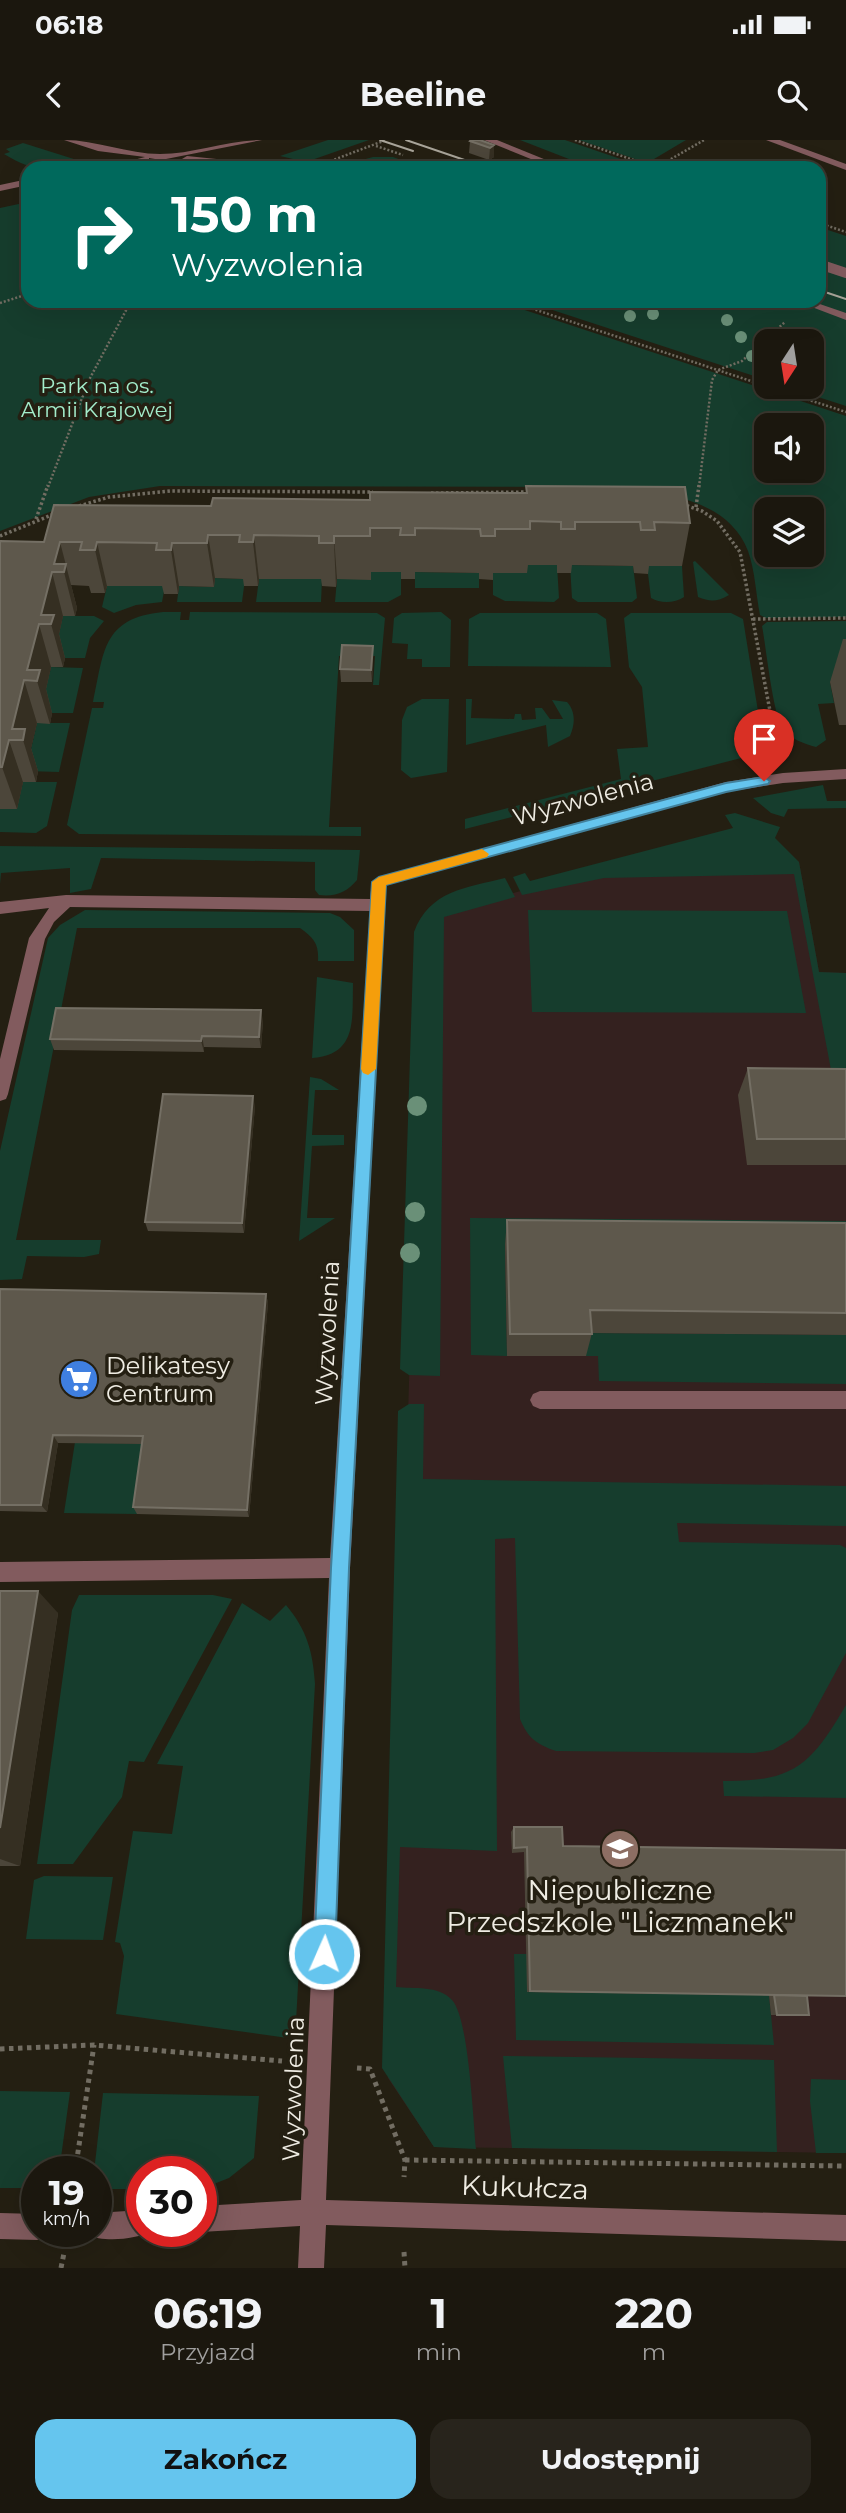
<!DOCTYPE html>
<html lang="pl">
<head>
<meta charset="utf-8">
<style>
	:root { --surface:#1b170e; --page:#28241c; --text:#f1f3f6; --muted:#a09f9e; --line:#39362e; --accent:#65c5ee }
	body { margin:0; font-family:Montserrat,sans-serif; background:var(--page); color:var(--text); height:100vh; display:flex; flex-direction:column; font-size:26px; white-space:nowrap }
	* { box-sizing:border-box; margin:0 }
	p { font-size:23px; color:var(--muted) }
	.icon { flex:none; width:38px; height:38px; fill:none; stroke:currentColor; stroke-width:2; stroke-linecap:round; stroke-linejoin:round }
	.map { position:relative; height:2128px; overflow:hidden }
	.details { display:flex; flex-direction:column; background:var(--surface); flex:1 }
	.details>* { flex:none }
	.hud { position:absolute; left:21px; top:21px; width:805px; height:147px; border-radius:21px; box-shadow:0 7px 28px #0002,0 0 0 2px var(--line); background:#00695c; color:#fff; overflow:hidden }
	.needle { width:46px; rotate:192deg }
	.tools { position:absolute; left:754px; top:189px; display:grid; gap:14px }
	.tools a { display:grid; place-items:center; width:70px; height:70px; border-radius:14px; background:var(--surface); box-shadow:0 7px 28px #0002,0 0 0 2px var(--line); font-size:35px }
	.speed { position:absolute; left:21px; top:2016px; display:flex; gap:14px; font-size:35px; font-weight:700; text-align:center }
	.speed>* { display:grid; place-content:center; width:91px; height:91px; border-radius:50%; background:var(--surface); box-shadow:0 7px 28px #0002,0 0 0 2px var(--line); line-height:1 }
	.speed small { font-size:18px; font-weight:400 }
	.speed .limit { border:10px solid #d22; background:#fff; color:#111 }
	.pin { position:absolute; display:grid; place-items:center; width:60px; height:60px; color:#fff; margin:-72px -30px; border-radius:50% 50% 50% 0; rotate:-45deg; box-shadow:0 0 7px #0007 }
	.pin .icon { rotate:45deg }
	.me { position:absolute; width:77px; margin:-38px; rotate:2deg; stroke-linejoin:round; filter:drop-shadow(0 0 5px #0008) }
	.turn { display:flex; align-items:center; gap:24px; height:147px; padding:0 35px; font-size:32px }
	.turn .icon { width:91px; height:91px; stroke-width:2.5 }
	.turn b { display:block; font-size:49px; line-height:60px }
	.eta { display:flex; justify-content:space-evenly; align-items:center; height:119px; text-align:center }
	.eta b { font-size:42px; font-weight:700; line-height:49px }
	.button { display:flex; gap:14px; margin-top:auto; padding:14px 35px }
	.button a { flex:1; height:80px; border-radius:21px; background:var(--accent); color:#111; font-size:28px; font-weight:700; line-height:80px; text-align:center }
	.button a+a { background:var(--page); color:var(--text) }
	.status { display:flex; justify-content:space-between; align-items:center; height:49px; padding:0 35px; background:var(--surface); direction:ltr }
	.status svg { height:19px; fill:currentColor }
	header { display:flex; justify-content:space-between; align-items:center; height:91px; padding:0 35px; background:var(--surface); font-size:32px; font-weight:700 }
	.map>svg:first-child { display:block }
	.education { fill:#34211f }
	.green { fill:#163d2d; fill-rule:evenodd }
	.lines { fill:none; stroke-linecap:round; stroke-linejoin:round }
	.path-far2 { stroke:#726d62; stroke-width:2.5; stroke-dasharray:2 2; stroke-linecap:butt }
	.path-far1 { stroke:#726d62; stroke-width:3.5; stroke-dasharray:2.5 2.5; stroke-linecap:butt }
	.path { stroke:#726d62; stroke-width:5; stroke-dasharray:4.5 4.5; stroke-linecap:butt }
	.minor { fill:#825b5e; fill-rule:evenodd }
	.tram { stroke:#a9a59a; stroke-width:2 }
	.minor-bridge { stroke:#825b5e; stroke-width:10 }
	.tree { fill:#6a9078 }
	.wall { fill:#4c463a }
	.shaded-wall { fill:#352f22 }
	.building { fill:#5e584c; stroke:#746f64; stroke-width:2 }
	.route { fill:#65c5ee; stroke:#42809b; stroke-width:2 }
	.slow { fill:#f59e0b }
	.labels { text-anchor:middle; dominant-baseline:central; stroke-width:7; stroke-linejoin:round; paint-order:stroke }
	.far-park-label { font-size:21px; fill:#a3edcb; stroke:#241f12 }
	.street-label { font-size:24px; fill:#efece3; stroke:#241f12 }
	.poi-label { font-size:24px; fill:#efece3; stroke:#241f12; text-anchor:start }
	.near-poi-label { font-size:28px; fill:#efece3; stroke:#241f12 }
	.near-street-label { font-size:28px; fill:#efece3; stroke:#241f12 }
</style>
</head>
<body>
<div class="status"><b>06:18</b><svg viewBox="0 0 49 12"><path d="M0 12V9h3v3zM5 12V6h3v6zM10 12V3h3v9zM15 12V0h3v12zM26 1h20v11H26zM47 4h2v5h-2z"/></svg></div>
<header><svg class="icon" aria-label="back" viewBox="0 0 24 24"><path d="M15 5l-7 7 7 7"/></svg>Beeline<svg class="icon" aria-label="search" viewBox="0 0 24 24"><circle cx="10" cy="10" r="6"/><path d="M15 15l6 6"/></svg></header>
<div class="map">
<svg width="846" height="2128" viewBox="0 0 846 2128">
	<rect width="100%" height="100%" fill="#241f12"/>
	<path class="education" d="M752,687L799,722L819,832L846,833V2013L434,2007L388,1938L423,778Z"/>
	<g class="green">
		<path d="M328,0H369L306,22L280,16Z"/>
		<path d="M520,0H565L647,28H592Z"/>
		<path d="M579,0H686L654,19L679,28H662Z"/>
		<path d="M23,3L77,20V22C47,32 30,30 4,14L10,12L6,9Z"/>
		<path d="M373,17H393L424,28L336,27Z"/>
		<path d="M28,62V161H497L846,276V477L766,478L760,475C756,455 755,430 748,411C729,361 669,354 624,347L160,346L89,357L0,391V68ZM766,285H812V331H766ZM766,369H812V415H766Z"/>
		<path d="M819,87L846,96V266L787,247H812V201H766V240L525,161H718L739,165L756,161H819V110L823,104L819,97Z"/>
		<path d="M695,421L729,455C717,462 710,462 698,457L693,422Z"/>
		<path d="M527,425H557L559,458L554,462L505,461L493,455V433H527Z"/>
		<path d="M570,425L633,426L637,458L632,462H578L572,458Z"/>
		<path d="M647,426H682L684,457C675,463 661,464 651,458Z"/>
		<path d="M371,432H401V455L388,462H335L337,439H371Z"/>
		<path d="M415,432L479,433V448H415Z"/>
		<path d="M215,438L245,439L242,462H177L179,446L213,447Z"/>
		<path d="M259,439H322L321,462H256Z"/>
		<path d="M107,446H165L162,462L136,465L114,473L102,467Z"/>
		<path d="M163,472H181L180,480H189L190,472L377,473L385,478L379,545H373L375,516H339L329,687H361V696L79,694L67,685L92,568H103L104,562H93C104,512 102,478 163,472Z"/>
		<path d="M441,472L451,480L450,527H422V519H407L408,504L392,503L394,478L402,473Z"/>
		<path d="M480,473H597L606,479L611,527L468,526L469,479Z"/>
		<path d="M631,473H731L743,479L763,602L762,608L749,616L465,689V679L621,639L617,609L648,607L642,547L629,527L624,478Z"/>
		<path d="M63,476H94L104,481L90,498L85,518H53Z"/>
		<path d="M846,481V542H830L834,563L818,564L826,600L816,607C804,604 791,599 783,589C773,576 766,506 762,486L767,482Z"/>
		<path d="M51,527L83,528L73,573H40Z"/>
		<path d="M422,559H449L447,632L411,638L401,630L402,580L407,567Z"/>
		<path d="M466,559H472L471,578L514,579L515,574H521L522,580L536,579L535,568H542L550,579H563L552,560L567,562C576,572 575,584 570,596L548,607L546,585L466,605Z"/>
		<path d="M37,583H70L59,632L26,631Z"/>
		<path d="M23,642H57L47,686L36,693L0,692V669L17,668Z"/>
		<path d="M823,645L827,661H846V668L788,669L784,677L771,673L753,658Z"/>
		<path d="M735,673L780,687L775,698L799,722L819,832L846,833V951H835L794,734L604,738L522,755L513,737L525,733L530,741L733,688L725,675Z"/>
		<path d="M0,706L360,710L357,740C347,752 336,757 319,755L315,750V722L101,718L91,749L70,753V728L1,733L0,744Z"/>
		<path d="M505,738L515,757L444,777L440,1236L409,1235L400,1229L414,792C430,750 466,748 505,738Z"/>
		<path d="M85,770L330,773L340,777L354,790V821H318C319,804 314,798 300,788H77L16,1100H101L99,1114L84,1117L27,1116L22,1139L0,1140V1011L48,798L60,785Z"/>
		<path d="M528,770L787,771L806,873L532,872Z"/>
		<path d="M317,837L353,843C352,878 358,915 312,918Z"/>
		<path d="M310,937L321,939L339,950H315L312,995H344V1005L312,1006L307,1078H335L299,1101Z"/>
		<path d="M470,1078L846,1081V1107L505,1104L507,1216L471,1215Z"/>
		<path d="M584,1193L846,1195V1244L599,1241L598,1216H586Z"/>
		<path d="M409,1264H424L423,1339L846,1346V1386L677,1383L679,1402L840,1405L846,1408V1513L808,1583L793,1598L773,1610L754,1613L556,1611C536,1604 528,1598 520,1579L515,1398L495,1399L497,1711L400,1707L396,1847C413,1849 439,1845 452,1860C469,1878 473,1980 476,2009L434,2007L382,1928L398,1271Z"/>
		<path d="M75,1302L147,1304L137,1374L64,1373Z"/>
		<path d="M79,1455H213L232,1459L144,1622L129,1621L122,1657L73,1724H37L72,1470Z"/>
		<path d="M242,1463L270,1481L286,1465C307,1490 313,1512 315,1544L295,1899L116,1874L124,1816L120,1803L115,1802L133,1691L172,1694L183,1626L157,1624Z"/>
		<path d="M846,1565V1658L724,1656L723,1641C794,1642 811,1625 846,1565Z"/>
		<path d="M44,1736L113,1737L103,1800L26,1799L34,1740Z"/>
		<path d="M514,1814H527L528,1852L769,1855L774,1905L516,1900Z"/>
		<path d="M503,1916L774,1920L777,2012L512,2008Z"/>
		<path d="M811,1939L846,1940V2013H816L810,1961Z"/>
		<path d="M0,1951L70,1952L59,2032H37V2048H0Z"/>
		<path d="M103,1953L259,1956L254,2018L229,2038L201,2049V2032H142V2049H96L94,2032Z"/>
	</g>
	<g class="lines">
		<g class="path-far2">
			<path d="M575,0L657,28"/>
			<path d="M376,6L403,15"/>
			<path d="M657,27L704,0"/>
			<path d="M312,28L386,0"/>
			<path d="M819,83L846,92"/>
			<path d="M509,161L766,246"/>
			<path d="M0,163L28,154"/>
			<path d="M769,247L846,272"/>
			<path d="M48,347L89,240L131,161"/>
			<path d="M699,347L712,240L718,230L742,221L785,182"/>
		</g>
		<g class="path-far1">
			<path d="M431,353L531,352"/>
			<path d="M682,364L702,371L717,381L740,412L777,608"/>
			<path d="M79,366L109,357L170,351L373,352"/>
			<path d="M696,367L699,345"/>
			<path d="M36,379L48,345"/>
			<path d="M0,396L54,374"/>
			<path d="M753,479L846,478"/>
		</g>
		<g class="path">
			<path d="M0,1909L94,1905L282,1921"/>
			<path d="M357,1928L370,1929L405,2020L404,2037"/>
			<path d="M405,2020L846,2026"/>
			<path d="M75,2032L94,1905"/>
			<path d="M404,2112L405,2128"/>
			<path d="M61,2128L64,2113"/>
		</g>
		<g class="minor">
			<path d="M64,0C96,0 128,14 160,14C193,14 227,0 262,0L161,20L149,18V22L121,28H103L145,17L98,11Z"/>
			<path d="M484,0H497L566,28H553Z"/>
			<path d="M766,0H780L846,24V30Z"/>
			<path d="M187,16L276,25L281,28H248L184,21L182,19Z"/>
			<path d="M28,39V45L0,51V45Z"/>
			<path d="M796,161H811L846,173V180Z"/>
			<path d="M846,629V639L783,643L726,652L386,745L350,1428L326,2060L846,2075V2101L326,2085L324,2128H298L300,2086L201,2092L200,2091L201,2066L301,2060L329,1438L0,1442V1422L330,1418L370,771L70,767L54,782L45,799L8,954L6,959L0,961V919L29,798L49,768L0,774V762L66,755L370,759L372,742L379,737L726,642L783,633Z"/>
			<path d="M540,1251H846V1269H540L533,1266L530,1260L533,1254Z"/>
			<path d="M142,2070V2091H151C136,2100 103,2102 87,2095L85,2091H96V2073Z"/>
			<path d="M0,2073L37,2074V2091H48L46,2096L37,2100L0,2099Z"/>
		</g>
		<g class="tram">
			<path d="M380,0L413,11"/>
			<path d="M406,0L488,28"/>
			<path d="M819,150L846,159"/>
		</g>
		<path class="minor-bridge" d="M819,124L846,133"/>
	</g>
	<g class="tree">
		<circle cx="653" cy="174" r="6"/>
		<circle cx="630" cy="176" r="6"/>
		<circle cx="727" cy="180" r="6"/>
		<circle cx="741" cy="197" r="6"/>
		<circle cx="752" cy="216" r="6"/>
		<circle cx="417" cy="966" r="10"/>
		<circle cx="415" cy="1072" r="10"/>
		<circle cx="410" cy="1113" r="10"/>
	</g>
	<g class="wall">
		<path d="M470,1L494,5V17L489,20L469,13Z"/>
		<path d="M526,346L690,383L682,426H649L648,434L634,433L633,426L572,425L571,433H557V425H528L527,433H493V440L479,439V433L415,432V439H401V432H371V440L337,439L336,447L322,446L321,439H259L258,446H244L243,439L215,438L214,447L179,446L178,454H164L162,446H107L105,453H91L89,446L71,445L77,468L75,476H63L59,494L65,518L63,527H51L46,549L52,573L50,584L37,583L31,608L38,631L36,642H23L17,669H0V401L44,402L211,366L526,353Z"/>
		<path d="M843,499H846V585H839L830,542Z"/>
		<path d="M373,518L372,542H341L340,529Z"/>
		<path d="M263,881L261,908L204,907V912L54,910L50,899Z"/>
		<path d="M748,928L846,929V1025H747L738,955Z"/>
		<path d="M255,966L244,1093L148,1091L145,1082Z"/>
		<path d="M507,1080L846,1083V1195L592,1193L586,1216H507L505,1104Z"/>
		<path d="M0,1149L266,1154L268,1163L249,1377L137,1374L133,1367L142,1304L58,1303L47,1372L0,1371Z"/>
		<path d="M0,1451L58,1473L20,1726H0Z"/>
		<path d="M514,1687L563,1706L846,1710V1856L788,1855L809,1875H771L769,1855L527,1852L524,1712L512,1713L511,1692Z"/>
	</g>
	<g class="shaded-wall">
		<path d="M494,5V17L489,20L490,8Z"/>
		<path d="M208,395L215,438L214,447L207,403Z"/>
		<path d="M254,395L259,439L258,446L253,402Z"/>
		<path d="M334,396L337,439L336,447L334,403Z"/>
		<path d="M60,402L77,468L75,476L64,432L54,424Z"/>
		<path d="M97,402L107,446L105,453L95,410Z"/>
		<path d="M172,403L179,446L178,454L171,410Z"/>
		<path d="M52,432L63,476L59,494L65,518L63,527L51,484L41,475Z"/>
		<path d="M39,484L51,527L46,549L52,573L50,584L37,541L27,530Z"/>
		<path d="M373,506V518L372,542L371,530Z"/>
		<path d="M24,540L37,583L31,608L38,631L36,642L23,600L12,589Z"/>
		<path d="M9,600L23,642L17,669L2,627Z"/>
		<path d="M261,870L263,881L261,908L259,897Z"/>
		<path d="M202,896L204,907V912L201,901Z"/>
		<path d="M253,956L255,966L244,1093L242,1083Z"/>
		<path d="M266,1154L268,1163L249,1377L247,1370Z"/>
		<path d="M53,1295L58,1303L47,1372L41,1365Z"/>
		<path d="M38,1451L58,1473L20,1726L0,1719V1688Z"/>
	</g>
	<g class="building">
		<path d="M471,0H480L494,5L490,8L470,1Z"/>
		<path d="M464,25L472,28H460Z"/>
		<path d="M526,346L685,347L690,383L654,382L655,390H641L640,382H575V389H561V382L530,381V389H495V396H481L480,389L415,388V395H400L401,388H370V396H334V403H319V396L254,395L253,402H239L240,395H208L207,403H172L171,410H156L157,403L97,402L95,410H80L82,402H60L54,424H66L64,432H52L41,475H54L51,484H39L27,530H40L37,541L24,540L12,589H25L23,600H9L2,627H0V401L44,402L54,365L211,366L213,358L370,360V352L527,353Z"/>
		<path d="M342,505L373,506L371,530L340,529Z"/>
		<path d="M56,868L261,870L259,897L202,896L201,901L50,899Z"/>
		<path d="M748,928L846,929V999H757Z"/>
		<path d="M163,954L253,956L242,1083L145,1082Z"/>
		<path d="M507,1080L846,1083V1173L590,1170L592,1194H510Z"/>
		<path d="M0,1149L266,1154L247,1370L133,1367L143,1296L53,1295L41,1365H0Z"/>
		<path d="M0,1451H38L0,1688Z"/>
		<path d="M514,1687H562L563,1706L846,1710V1856L530,1851L527,1707L514,1708Z"/>
		<path d="M774,1855L807,1856L809,1875H777Z"/>
	</g>
	<path class="route" d="M764,637L770,641L768,644L726,652L386,745L349,1428L335,1814L332,1822L324,1825L317,1822L314,1814L331,1428L372,742L379,737L726,643Z"/>
	<path class="slow" d="M482,709L489,714L487,717L386,745L376,929L368,935L363,933L361,929L372,742L379,737Z"/>
	<defs>
		<g id="supermarket-disc" transform="scale(2.0125)"><circle r="9.5" fill="#3f7fe0" stroke="#241f12"/><path d="M-6-5.5h2.5l.6 2H6L4.5 2H-2.5L-4.4-4H-6ZM-1.5 3.2a1.3 1.3 0 1 0 .1 0ZM3 3.2a1.3 1.3 0 1 0 .1 0Z" fill="#fff"/></g>
		<g id="school-disc" transform="scale(2.0125)"><circle r="9.5" fill="#8d6e63" stroke="#241f12"/><path d="M0-5L7-2L0 1L-7-2ZM-4 1L0 2.5L4 1V4Q0 6-4 4Z" fill="#fff"/></g>
	</defs>
	<g fill-rule="evenodd">
		<use href="#supermarket-disc" x="79" y="1239"/>
		<use href="#school-disc" x="620" y="1709"/>
	</g>
	<g class="labels">
		<g class="far-park-label">
			<text x="97" y="245">Park na os.<tspan x="97" dy="24">Armii Krajowej</tspan></text>
		</g>
		<g class="street-label">
			<text transform="translate(583 659) rotate(-15)">Wyzwolenia</text>
			<text transform="translate(327 1193) rotate(-87)">Wyzwolenia</text>
			<text transform="translate(293 1949) rotate(-88)">Wyzwolenia</text>
		</g>
		<g class="poi-label">
			<text x="106" y="1225">Delikatesy<tspan x="106" dy="28">Centrum</tspan></text>
		</g>
		<g class="near-poi-label">
			<text x="620" y="1750">Niepubliczne<tspan x="620" dy="32">Przedszkole "Liczmanek"</tspan></text>
		</g>
		<g class="near-street-label">
			<text transform="translate(525 2047) rotate(2)">Kukułcza</text>
		</g>
	</g>
</svg>
<div class="tools">
<a><svg class="needle" viewBox="-14 -14 28 28"><path d="M0-13l5 13h-10z" fill="#e53935"/><path d="M0 13l5-13h-10z" fill="#a09f9e"/></svg></a>
<a><svg class="icon" aria-label="sound" viewBox="0 0 24 24"><path d="M4 9h4l5-4v14l-5-4H4zM17 9q2 3 0 6"/></svg></a>
<a><svg class="icon" aria-label="layers" viewBox="0 0 24 24"><path d="M12 4l9 5-9 5-9-5zM3 14l9 5 9-5"/></svg></a>
</div>
<div class="speed"><div>19<small>km/h</small></div><div class="limit">30</div></div>
<div class="pin" style="left:764px;top:641px;background:#d93025"><svg class="icon" aria-label="arrive" viewBox="0 0 24 24"><path d="M6 21V4h12l-3 4 3 4H6"/></svg></div>
<svg class="me" style="left:324px;top:1814px" viewBox="-20 -20 40 40"><circle r="17" fill="#65c5ee" stroke="#fff" stroke-width="3"/><path d="M0-11L8 9 0 5-8 9z" fill="#fff"/></svg>
<div class="hud">
<div class="turn"><svg class="icon" aria-label="right" viewBox="0 0 24 24"><path d="M7 20v-9h11M14 6l5 5-5 5"/></svg><div><b>150 m</b>Wyzwolenia</div></div>
</div>
</div>
<section class="details">
<div class="eta">
<div><b>06:19</b><p>Przyjazd</p></div>
<div><b>1</b><p>min</p></div>
<div><b>220</b><p>m</p></div>
</div>
<div class="button"><a>Zakończ</a><a>Udostępnij</a></div>
</section>
</body>
</html>
